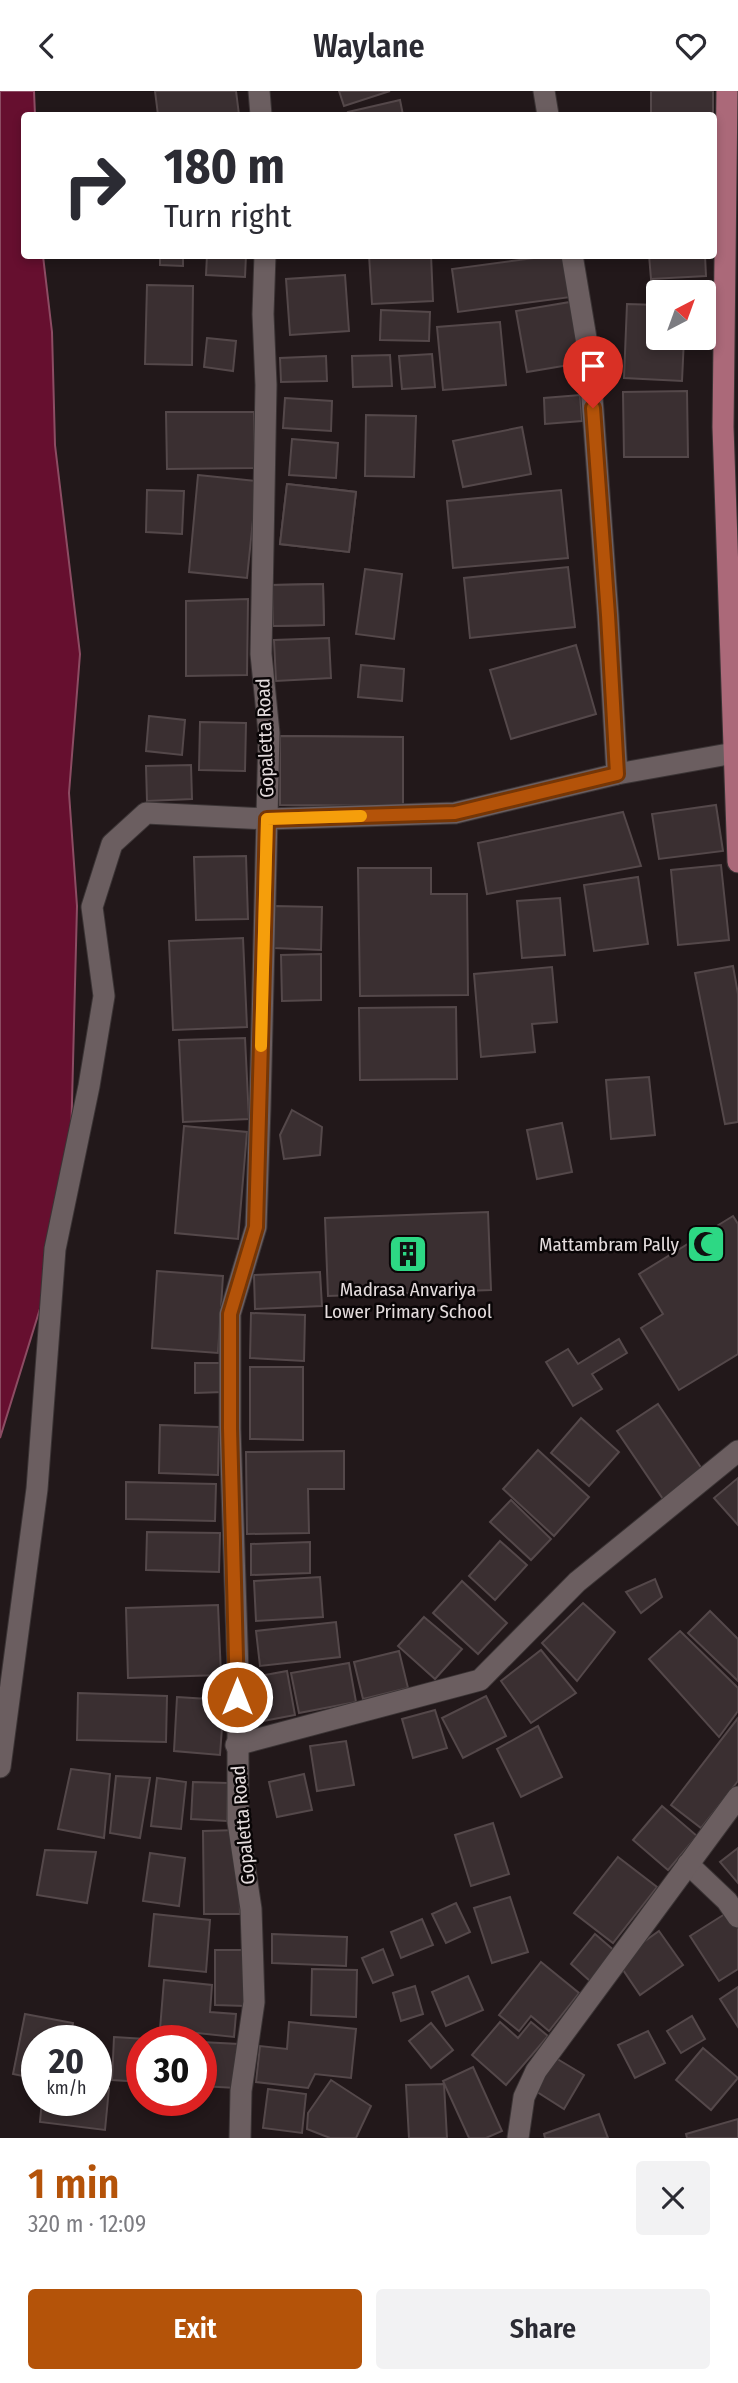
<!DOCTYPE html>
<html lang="en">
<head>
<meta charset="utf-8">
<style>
	:root { --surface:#fff; --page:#f2f2f3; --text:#2b2b33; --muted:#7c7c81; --accent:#b45309 }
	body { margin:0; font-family:"Fira Sans Condensed",sans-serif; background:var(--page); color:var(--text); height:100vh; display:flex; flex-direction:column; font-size:26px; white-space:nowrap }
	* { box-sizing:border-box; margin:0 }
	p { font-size:23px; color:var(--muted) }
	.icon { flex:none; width:38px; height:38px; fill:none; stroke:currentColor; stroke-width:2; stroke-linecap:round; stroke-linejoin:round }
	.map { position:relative; height:2047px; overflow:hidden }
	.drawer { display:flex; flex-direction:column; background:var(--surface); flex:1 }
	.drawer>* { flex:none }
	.banner { position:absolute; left:21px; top:21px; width:696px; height:147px; border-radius:7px; box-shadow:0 4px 10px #0003; background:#fff; color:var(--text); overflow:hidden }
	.needle { width:46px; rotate:41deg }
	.buttons { position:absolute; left:646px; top:189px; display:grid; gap:14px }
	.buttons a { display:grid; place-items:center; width:70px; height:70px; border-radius:7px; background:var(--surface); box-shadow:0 4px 10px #0003; font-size:35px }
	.speed { position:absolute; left:21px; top:1934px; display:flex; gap:14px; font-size:35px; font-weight:700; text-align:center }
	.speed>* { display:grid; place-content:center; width:91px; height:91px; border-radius:50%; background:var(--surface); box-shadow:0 4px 10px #0003; line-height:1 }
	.speed small { font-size:18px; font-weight:400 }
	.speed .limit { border:10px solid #d22; background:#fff; color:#111 }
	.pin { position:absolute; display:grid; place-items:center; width:60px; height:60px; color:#fff; margin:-72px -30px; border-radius:50% 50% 50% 0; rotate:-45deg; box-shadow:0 0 7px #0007 }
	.pin .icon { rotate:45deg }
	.me { position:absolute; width:77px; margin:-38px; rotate:0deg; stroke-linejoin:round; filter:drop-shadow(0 0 5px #0008) }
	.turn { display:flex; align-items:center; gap:24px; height:147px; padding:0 28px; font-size:32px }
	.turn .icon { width:91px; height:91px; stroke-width:2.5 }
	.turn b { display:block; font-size:49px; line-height:60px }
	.round { display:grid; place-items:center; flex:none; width:74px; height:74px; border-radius:7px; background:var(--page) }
	.headline { display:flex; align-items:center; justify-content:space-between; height:119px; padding:0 28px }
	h1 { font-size:42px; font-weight:600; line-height:52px; color:var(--accent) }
	.action { display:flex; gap:14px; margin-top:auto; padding:14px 28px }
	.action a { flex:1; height:80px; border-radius:7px; background:var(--accent); color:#fff; font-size:28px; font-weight:600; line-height:80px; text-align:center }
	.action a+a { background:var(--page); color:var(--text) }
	header { display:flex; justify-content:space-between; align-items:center; height:91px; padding:0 28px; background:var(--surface); font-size:32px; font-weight:600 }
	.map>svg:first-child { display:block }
	.water { fill:#660f2f; stroke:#8c4c63; stroke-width:2 }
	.building { fill:#3a2f31; stroke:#54484a; stroke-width:2 }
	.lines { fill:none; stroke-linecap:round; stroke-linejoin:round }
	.minor-casing { stroke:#3b3435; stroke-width:23 }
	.major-casing { stroke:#3b3435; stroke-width:23 }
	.minor { stroke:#6b5e60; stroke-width:21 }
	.major { stroke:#ab6979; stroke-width:21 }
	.route-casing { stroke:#753606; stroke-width:18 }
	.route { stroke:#b45309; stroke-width:12 }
	.slow { stroke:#f59e0b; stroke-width:12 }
	.labels { text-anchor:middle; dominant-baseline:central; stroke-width:5; stroke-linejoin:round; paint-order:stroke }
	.street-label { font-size:19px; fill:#e4dcdd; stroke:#090506 }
	.poi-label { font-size:19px; fill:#e4dcdd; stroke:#090506; text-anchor:end }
</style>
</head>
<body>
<header><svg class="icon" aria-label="back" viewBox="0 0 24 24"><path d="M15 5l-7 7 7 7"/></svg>Waylane<svg class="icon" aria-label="heart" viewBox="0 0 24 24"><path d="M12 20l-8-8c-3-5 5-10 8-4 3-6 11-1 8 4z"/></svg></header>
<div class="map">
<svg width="738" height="2047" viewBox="0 0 738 2047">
	<rect width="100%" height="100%" fill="#22181a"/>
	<path class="water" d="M0,0H34L35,24H24V164L43,165L52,241L55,354L80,563L69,702L77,815L71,1051L47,1195L0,1347Z"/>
	<g class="building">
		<path d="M155,0H236L239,24H158Z"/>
		<path d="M339,0H390L344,15Z"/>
		<rect x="651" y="0" width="62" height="24"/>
		<path d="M400,9L403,24H349L348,21Z"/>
		<path d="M160,164H183V175L160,174Z"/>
		<path d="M207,164H246L245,186L206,184Z"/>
		<path d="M369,164H431L433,210L372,213Z"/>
		<path d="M556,164H565L571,206L458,221L452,178Z"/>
		<path d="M649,164H705L706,185L651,188Z"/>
		<path d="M345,184L349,240L290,244L286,188Z"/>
		<path d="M147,194L193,195L192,274L145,273Z"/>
		<path d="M570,211L581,272L527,281L516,220Z"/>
		<path d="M627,213L658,214V247H684L682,290L624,287Z"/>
		<path d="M381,219L430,221L429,250L380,249Z"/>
		<path d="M500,231L506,294L443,299L437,236Z"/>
		<path d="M207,247L236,250L233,280L204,276Z"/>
		<path d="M432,263L435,296L402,298L399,265Z"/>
		<path d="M390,264L392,295L353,296L352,265Z"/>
		<path d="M326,265L327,290L281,291L280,267Z"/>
		<path d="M687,300L688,366H624L623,301Z"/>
		<path d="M580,304L582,330L545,333L544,307Z"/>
		<path d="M285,307L332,310L331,340L283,337Z"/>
		<path d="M166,321H254L255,377L167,378Z"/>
		<path d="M366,324L416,325L414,386L365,385Z"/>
		<path d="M522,336L531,383L463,396L453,350Z"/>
		<path d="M292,348L338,352L336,387L289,384Z"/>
		<path d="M198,384L257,390L247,487L189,481Z"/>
		<path d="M287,393L356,401L349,461L280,453Z"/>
		<path d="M287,393L356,401L349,461L280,453Z"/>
		<path d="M147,399L184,400L182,443L146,441Z"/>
		<path d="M561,399L568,467L453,477L447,410Z"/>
		<path d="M568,476L575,536L470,547L464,487Z"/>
		<path d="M365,478L402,483L394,548L356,543Z"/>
		<path d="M323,493L324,534L273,535L272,494Z"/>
		<path d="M323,493L324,534L273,535L272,494Z"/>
		<path d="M248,508L247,584L186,585V510Z"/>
		<path d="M329,547L331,587L276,590L274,549Z"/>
		<path d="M576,554L596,623L511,648L490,579Z"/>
		<path d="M361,574L404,578L402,610L358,606Z"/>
		<path d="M149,625L185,629L182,664L146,660Z"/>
		<path d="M200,631L246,632L245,680L199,679Z"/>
		<path d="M280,645L403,646V715L280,714Z"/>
		<path d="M280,645L403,646V715L280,714Z"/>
		<path d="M191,674L192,708L147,710L146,675Z"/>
		<path d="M716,714L723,760L659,768L652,723Z"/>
		<path d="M623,721L641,775L487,803L478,752Z"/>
		<path d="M246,765L248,828L196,829L194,766Z"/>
		<path d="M721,774L729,849L678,854L671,779Z"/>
		<path d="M358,777H431V803H467L468,904L360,905Z"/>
		<path d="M638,786L648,853L594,860L584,794Z"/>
		<path d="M560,807L565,864L522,867L517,810Z"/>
		<path d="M274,815L322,816L321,859L274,857Z"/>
		<path d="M243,847L247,936L173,939L169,850Z"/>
		<path d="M321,863V909L282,910L281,864Z"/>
		<path d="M733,875L738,903V1031L725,1033L695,882Z"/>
		<path d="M552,876L557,931L532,933L535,961L481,966L474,883Z"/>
		<path d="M456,916L457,988L360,989L359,917Z"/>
		<path d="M245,947L249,1028L183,1031L179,949Z"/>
		<path d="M649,986L655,1044L611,1048L606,989Z"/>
		<path d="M292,1019L322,1036L320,1064L284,1068L280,1044Z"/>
		<path d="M562,1032L572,1081L537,1088L527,1039Z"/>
		<path d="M184,1035L247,1041L238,1148L175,1142Z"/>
		<path d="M488,1121L491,1199L328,1205L325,1127Z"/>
		<path d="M733,1125L738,1133V1263L679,1299L641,1237L663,1223L639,1183Z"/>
		<path d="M157,1180L223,1185L218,1262L152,1257Z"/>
		<path d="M320,1181L322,1215L255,1218L254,1184Z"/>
		<path d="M251,1222L305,1224L304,1270L250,1267Z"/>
		<path d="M619,1248L627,1262L592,1283L602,1298L573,1315L546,1271L568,1258L578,1273Z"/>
		<path d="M195,1272H222L223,1301L195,1302Z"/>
		<path d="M250,1276H303V1349L250,1348Z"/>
		<path d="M658,1313L704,1381L663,1408L617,1340Z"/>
		<path d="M581,1327L619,1361L589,1395L551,1362Z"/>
		<path d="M160,1334L219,1336L218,1384L159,1382Z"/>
		<path d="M538,1359L589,1406L554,1445L503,1398Z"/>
		<path d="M344,1360V1398H308L309,1442L247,1443L246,1361Z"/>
		<path d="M738,1387V1434L714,1407Z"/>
		<path d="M126,1391L216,1393L215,1430L126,1428Z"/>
		<path d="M511,1409L551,1448L531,1469L490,1431Z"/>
		<path d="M147,1441L220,1442L219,1481L146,1479Z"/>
		<path d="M500,1450L527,1474L495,1509L469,1485Z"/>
		<path d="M310,1451V1482L251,1484V1453Z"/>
		<path d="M320,1486L323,1526L256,1530L254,1490Z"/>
		<path d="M655,1488L662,1506L641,1522L626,1501Z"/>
		<path d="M462,1490L507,1532L478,1563L433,1522Z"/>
		<path d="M583,1512L615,1541L577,1590L542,1552Z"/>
		<path d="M218,1514L221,1584L128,1587L126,1517Z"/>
		<path d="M710,1520L738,1548V1590L688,1542Z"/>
		<path d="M424,1526L462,1558L435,1588L398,1555Z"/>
		<path d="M336,1531L340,1566L260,1575L256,1540Z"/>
		<path d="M680,1540L738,1597V1620L719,1646L649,1568Z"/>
		<path d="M541,1559L576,1602L531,1632L501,1590Z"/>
		<path d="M399,1560L408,1597L363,1608L354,1571Z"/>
		<path d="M349,1572L356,1611L299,1622L291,1582Z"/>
		<path d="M287,1580L295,1624L263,1630L254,1586Z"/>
		<path d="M78,1602L167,1605L166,1651L77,1649Z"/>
		<path d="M486,1605L506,1645L463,1667L442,1627Z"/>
		<path d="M177,1606L224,1609L220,1664L174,1660Z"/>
		<path d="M435,1619L447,1657L413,1667L402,1628Z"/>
		<path d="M738,1627V1690L701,1737L671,1714Z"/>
		<path d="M538,1635L562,1686L521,1706L497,1658Z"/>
		<path d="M346,1650L354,1694L317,1700L310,1655Z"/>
		<path d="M71,1678L110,1683L104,1747L58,1738Z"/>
		<path d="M304,1683L312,1719L277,1726L269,1691Z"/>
		<path d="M116,1685L150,1687L140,1747L110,1742Z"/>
		<path d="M157,1687L186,1691L181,1738L151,1735Z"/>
		<path d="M193,1691L228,1692L227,1730L191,1728Z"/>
		<path d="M662,1715L697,1745L668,1779L633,1749Z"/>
		<path d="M493,1732L509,1783L471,1795L455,1744Z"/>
		<path d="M238,1739L240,1823H204L203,1740Z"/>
		<path d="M738,1757V1792L720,1771Z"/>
		<path d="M45,1759L96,1761L87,1812L37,1804Z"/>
		<path d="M150,1762L185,1767L179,1815L143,1810Z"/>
		<path d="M618,1766L657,1796L613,1852L574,1822Z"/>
		<path d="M510,1806L528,1861L492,1872L474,1817Z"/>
		<path d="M456,1812L470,1841L446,1852L432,1823Z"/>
		<path d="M728,1821L738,1836V1878L719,1890L690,1845Z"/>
		<path d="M154,1823L210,1829L206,1881L149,1875Z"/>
		<path d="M422,1828L433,1854L401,1867L391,1841Z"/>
		<path d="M659,1840L683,1874L640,1904L617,1870Z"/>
		<path d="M272,1843L347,1846L346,1875L272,1872Z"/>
		<path d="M595,1843L616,1861L590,1890L571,1873Z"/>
		<path d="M383,1858L393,1884L373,1892L362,1867Z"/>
		<path d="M215,1859H245V1915L215,1914Z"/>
		<path d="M541,1871L579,1902L549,1940L531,1925L519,1940L499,1924Z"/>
		<path d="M312,1878L357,1879L356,1926L311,1924Z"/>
		<path d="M468,1885L483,1919L446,1935L432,1901Z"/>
		<path d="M164,1889L212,1894L210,1921L236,1923L234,1946L160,1938Z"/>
		<path d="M415,1895L423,1923L401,1930L393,1902Z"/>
		<path d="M738,1896V1936L720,1908Z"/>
		<path d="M25,1923L73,1932L70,1950H37V1988L13,1983Z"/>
		<path d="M692,1925L705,1948L681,1962L667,1940Z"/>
		<path d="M289,1931L356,1938L351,1987L315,1983L308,1997L256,1991L260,1955L287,1958Z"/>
		<path d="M500,1931L518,1947L531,1931L548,1945L506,1994L472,1964Z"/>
		<path d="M431,1932L453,1959L431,1977L409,1950Z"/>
		<path d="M648,1940L665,1972L635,1987L618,1954Z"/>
		<path d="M114,1946L178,1950H142V1991L112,1989Z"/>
		<path d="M201,1951L239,1953L236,1997L201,1995Z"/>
		<path d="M703,1957L738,1987L711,2019L676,1989Z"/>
		<path d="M554,1966L584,1984L564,2018L534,1999Z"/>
		<path d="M473,1976L502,2040L486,2047H469L443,1990Z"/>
		<path d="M331,1989L371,2015L356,2047H330L307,2038L308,2022Z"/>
		<path d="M444,1993L447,2047H409L406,1994Z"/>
		<path d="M96,1996L109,1997L105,2039L40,2031L42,2009H96Z"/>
		<path d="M268,1998L306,2003L302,2042L263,2037Z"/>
		<path d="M599,2023L608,2047H545L544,2043Z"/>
		<path d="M738,2028V2047H687L686,2043Z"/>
	</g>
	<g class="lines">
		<g class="minor-casing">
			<g id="minor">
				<path d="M259,0L261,24"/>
				<path d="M544,0L548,24"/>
				<path d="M572,164L589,265L608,524L617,683"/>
				<path d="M236,1654L480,1589L577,1491L738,1360"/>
				<path d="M0,1676L37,1398L55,1158L89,995L104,905L92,816L112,753L146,722L267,728L455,722L617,683L734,662"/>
				<path d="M688,1773L727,1810L738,1826"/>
				<path d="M240,2047L241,2000L254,1911L251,1818L238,1731V1582L230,1337V1223L256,1136L260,1017L269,642L261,563L266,294L263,223L265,164"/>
				<path d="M518,2047L524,2006L536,1980L738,1706"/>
			</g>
		</g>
		<g class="major-casing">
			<path id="major" d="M727,0L723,336L738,771"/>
		</g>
		<use href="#minor" class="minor"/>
		<use href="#major" class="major"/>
	</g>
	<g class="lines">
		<g class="route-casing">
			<path id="route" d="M237,1606L230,1337V1223L256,1136L267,728L455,722L617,683L608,524L593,317"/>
		</g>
		<use href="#route" class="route"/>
		<path class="slow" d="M261,955L267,728L361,725"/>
	</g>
	<defs>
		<g id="mosque-square" transform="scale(2.0125)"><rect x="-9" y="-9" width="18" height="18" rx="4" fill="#2dd884" stroke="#090506"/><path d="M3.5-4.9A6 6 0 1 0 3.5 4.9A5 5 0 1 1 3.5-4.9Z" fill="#111"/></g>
		<g id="building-square" transform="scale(2.0125)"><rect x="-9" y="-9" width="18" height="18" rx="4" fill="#2dd884" stroke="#090506"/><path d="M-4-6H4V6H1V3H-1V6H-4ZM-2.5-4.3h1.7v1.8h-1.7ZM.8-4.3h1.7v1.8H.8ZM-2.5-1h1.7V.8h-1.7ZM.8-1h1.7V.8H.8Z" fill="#111"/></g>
	</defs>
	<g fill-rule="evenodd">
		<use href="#mosque-square" x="706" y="1153"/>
		<use href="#building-square" x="408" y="1163"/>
	</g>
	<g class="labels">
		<g class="street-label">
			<text transform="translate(265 647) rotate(-92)">Gopaletta Road</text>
			<text transform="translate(243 1734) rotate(-95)">Gopaletta Road</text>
		</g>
		<g class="poi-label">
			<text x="679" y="1153">Mattambram Pally</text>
			<text x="408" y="1198" text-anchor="middle">Madrasa Anvariya<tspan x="408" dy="22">Lower Primary School</tspan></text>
		</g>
	</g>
</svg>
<div class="buttons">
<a><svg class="needle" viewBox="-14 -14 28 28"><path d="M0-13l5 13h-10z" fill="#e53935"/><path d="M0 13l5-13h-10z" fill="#7c7c81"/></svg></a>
</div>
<div class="speed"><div>20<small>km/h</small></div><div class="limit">30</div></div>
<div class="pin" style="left:593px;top:317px;background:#d93025"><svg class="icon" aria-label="arrive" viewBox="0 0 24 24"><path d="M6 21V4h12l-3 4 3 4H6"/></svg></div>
<svg class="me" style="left:237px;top:1606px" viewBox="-20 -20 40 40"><circle r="17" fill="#b45309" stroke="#fff" stroke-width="3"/><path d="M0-11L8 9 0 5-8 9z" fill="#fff"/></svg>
<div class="banner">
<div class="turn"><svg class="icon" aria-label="right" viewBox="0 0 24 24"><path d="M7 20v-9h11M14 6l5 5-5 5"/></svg><div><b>180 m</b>Turn right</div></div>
</div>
</div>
<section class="drawer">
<div class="headline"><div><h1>1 min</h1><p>320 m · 12:09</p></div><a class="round"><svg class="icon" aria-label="close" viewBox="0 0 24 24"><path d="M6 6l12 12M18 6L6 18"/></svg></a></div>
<div class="action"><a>Exit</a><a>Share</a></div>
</section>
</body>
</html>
